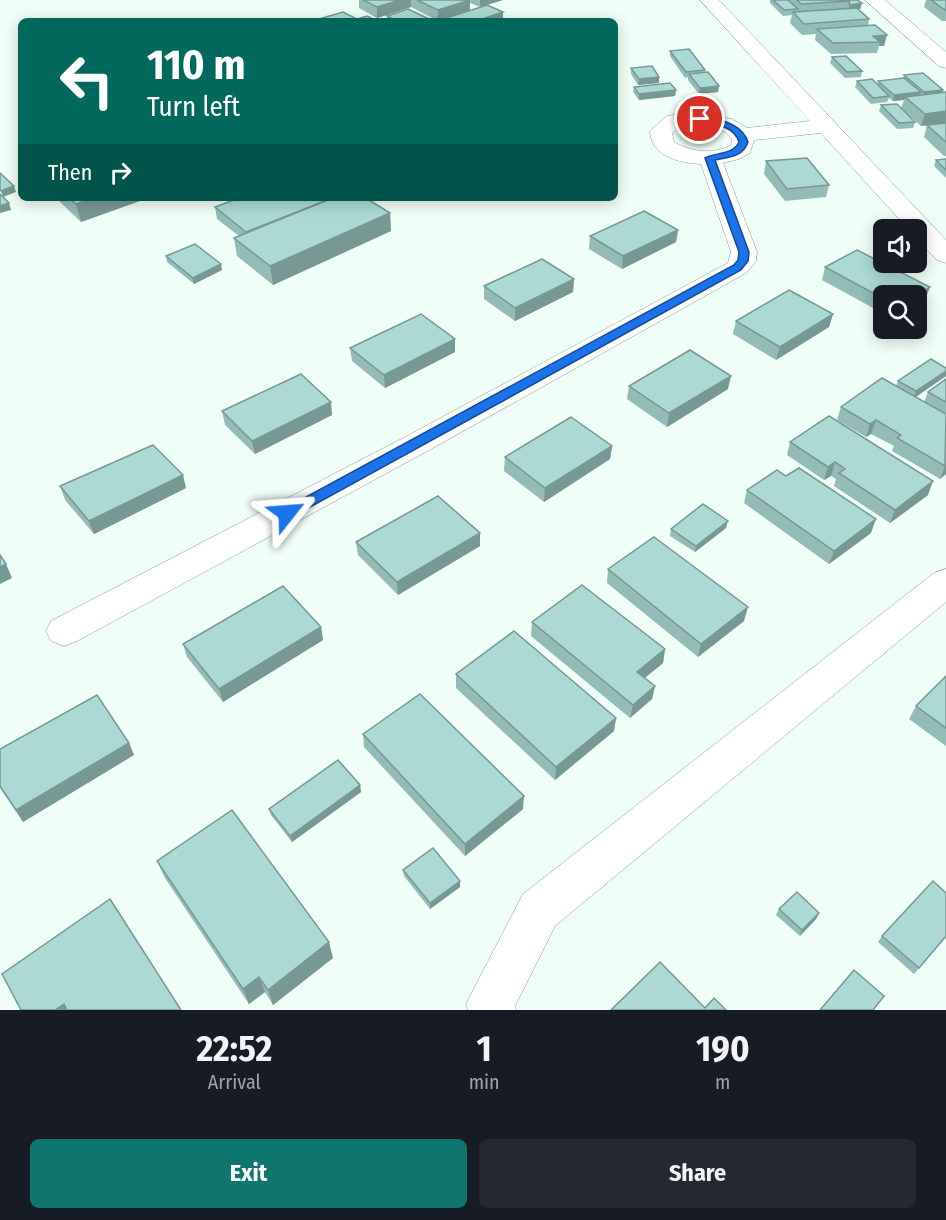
<!DOCTYPE html>
<html lang="en">
<head>
<meta charset="utf-8">
<style>
	:root { --surface:#171b24; --page:#242831; --text:#f1f3f6; --muted:#9ea1a6; --accent:#0f766e }
	body { margin:0; font-family:"Fira Sans Condensed",sans-serif; background:var(--page); color:var(--text); height:100vh; display:flex; flex-direction:column; font-size:22px; white-space:nowrap }
	* { box-sizing:border-box; margin:0 }
	p { font-size:20px; color:var(--muted) }
	.icon { flex:none; width:33px; height:33px; fill:none; stroke:currentColor; stroke-width:2; stroke-linecap:round; stroke-linejoin:round }
	.map { position:relative; height:1010px; overflow:hidden }
	.details { display:flex; flex-direction:column; background:var(--surface); flex:1 }
	.details>* { flex:none }
	.guide { position:absolute; left:18px; top:18px; width:600px; height:183px; border-radius:9px; box-shadow:0 3px 15px #0003; background:#00695c; color:#fff; overflow:hidden }
	.buttons { position:absolute; left:873px; top:219px; display:grid; gap:12px }
	.buttons a { display:grid; place-items:center; width:54px; height:54px; border-radius:9px; background:var(--surface); box-shadow:0 3px 15px #0003; font-size:30px }
	.pin { position:absolute; display:grid; place-items:center; width:51px; height:51px; color:#fff; margin:-26px; border:3px solid #fff; border-radius:50%; box-shadow:0 2px 6px #0007 }
	.me { position:absolute; width:66px; margin:-33px; rotate:62deg; stroke-linejoin:round; filter:drop-shadow(0 0 4px #0008) }
	.turn { display:flex; align-items:center; gap:21px; height:126px; padding:0 30px; font-size:27px }
	.turn .icon { width:78px; height:78px; stroke-width:2.5 }
	.turn b { display:block; font-size:42px; line-height:51px }
	.then { display:flex; align-items:center; height:57px; padding:0 30px; background:#0003; gap:12px; font-size:22px }
	.eta { display:flex; justify-content:space-evenly; align-items:center; height:102px; text-align:center }
	.eta b { font-size:36px; font-weight:700; line-height:42px }
	.primary-button { display:flex; gap:12px; margin-top:auto; padding:12px 30px }
	.primary-button a { flex:1; height:69px; border-radius:9px; background:var(--accent); color:#fff; font-size:24px; font-weight:700; line-height:69px; text-align:center }
	.primary-button a+a { background:var(--page); color:var(--text) }
	.map>svg:first-child { display:block }
	.lines { fill:none; stroke-linecap:round; stroke-linejoin:round }
	.street-casing { stroke:#7ea290; stroke-width:1 }
	.street { fill:#fff; fill-rule:evenodd }
	.wall { fill:#94bbb5 }
	.shaded-wall { fill:#789894 }
	.building { fill:#acd9d3; stroke:#789894; stroke-width:1.5 }
	.route { fill:#1a73e8; stroke:#114b97; stroke-width:1.5 }
</style>
</head>
<body>
<div class="map">
<svg width="946" height="1010" viewBox="0 0 946 1010">
	<rect width="100%" height="100%" fill="#effef6"/>
	<g class="lines">
		<g class="street-casing">
			<g id="street">
				<path d="M700,0H719L946,240V263L937,260L916,238V230H909L821,133L754,140L750,153L739,159L723,163L757,252L756,261L746,273L431,449L77,641L64,646L51,641L46,631L51,621L409,435L728,263L731,252L701,164C679,163 651,156 650,131L667,116L687,113L732,119L747,128L810,121ZM687,125C702,126 723,125 732,139L731,145C714,155 691,152 674,142L672,133Z"/>
				<path d="M865,0H885L946,52V68L939,66Z"/>
				<path d="M946,569V602L555,926L515,1006L516,1010H468L466,1004L523,894L934,573Z"/>
			</g>
		</g>
		<use href="#street" class="street"/>
	</g>
	<g class="wall">
		<path d="M359,0H503L480,7L470,3V11L503,12V21H437H438L411,7L377,18L359,8Z"/>
		<path d="M770,0H857L862,3L860,9H858L869,19L868,25L884,46H879L877,53L831,54L815,40L816,34L802,35L790,23L792,15L783,16L770,3Z"/>
		<path d="M926,0H946V21H942L924,7Z"/>
		<path d="M387,16L427,18V21H387Z"/>
		<path d="M670,51L705,70V73L718,92L699,94L688,80V77L685,78L670,56Z"/>
		<path d="M832,57L862,71L861,77L845,78L830,63Z"/>
		<path d="M631,68L659,77V83L638,85L631,74Z"/>
		<path d="M904,75L943,90L942,92H946V123L921,126L905,112L915,122L913,128L897,129L879,111L881,105L901,108L904,100L893,101L889,98L887,102L871,104L855,87L857,81L877,85L878,81L903,79Z"/>
		<path d="M634,87L676,90L675,96L639,100L633,92Z"/>
		<path d="M946,123V156H944L924,137L927,125Z"/>
		<path d="M946,159V178L934,166L936,160Z"/>
		<path d="M766,161L829,185L826,197L785,201L764,174Z"/>
		<path d="M58,198H148L81,222L59,201Z"/>
		<path d="M327,200L390,213L391,231L273,285L237,256L234,238L239,236L217,219L215,207Z"/>
		<path d="M678,230L676,242L622,269L589,249L590,236Z"/>
		<path d="M166,256L222,270L194,284L167,262Z"/>
		<path d="M825,267L925,300L884,296V314L822,280Z"/>
		<path d="M574,279L573,292L515,321L484,299V286Z"/>
		<path d="M833,314L829,327L776,360L733,334L736,321Z"/>
		<path d="M455,339V352L385,388L352,361L350,348Z"/>
		<path d="M946,376L916,397L924,402L928,392L946,379V474L940,479L892,451L894,446L871,434L866,437L837,420L841,407L896,386L898,381Z"/>
		<path d="M629,386L728,389L667,427L627,399Z"/>
		<path d="M222,411L332,415L255,454L225,425Z"/>
		<path d="M790,442L928,495L890,523L834,486L836,479L831,476L824,480L787,455Z"/>
		<path d="M612,446L610,459L544,502L504,471L505,457Z"/>
		<path d="M60,486L186,488L94,534L65,500Z"/>
		<path d="M747,490L871,533L829,564L744,503Z"/>
		<path d="M726,528L695,552L670,536L671,529Z"/>
		<path d="M480,533V546L398,595L358,555L356,542Z"/>
		<path d="M608,569L744,621L698,657L607,583Z"/>
		<path d="M532,622L665,649L663,663L644,678L655,686L652,699L630,718L531,636Z"/>
		<path d="M321,627L323,640L223,702L187,657L183,644Z"/>
		<path d="M456,674L616,718L614,731L555,780L456,688Z"/>
		<path d="M946,676V746L909,719L916,706Z"/>
		<path d="M363,734L523,809L465,856L364,747Z"/>
		<path d="M129,743L134,755L23,822L0,788V749Z"/>
		<path d="M360,785L361,792L292,842L271,815L269,809Z"/>
		<path d="M157,861L333,958L273,1005L265,992L249,1004L165,878Z"/>
		<path d="M403,870L460,881V887L430,909L404,876Z"/>
		<path d="M946,893V937L914,974L878,942L882,936Z"/>
		<path d="M779,909L819,913L816,919L800,936L776,915Z"/>
	</g>
	<g class="shaded-wall">
		<path d="M400,0H411V7L377,18V7Z"/>
		<path d="M470,0V11L438,21V10Z"/>
		<path d="M480,0H503L480,7Z"/>
		<path d="M862,3L860,9L848,10L850,5Z"/>
		<path d="M503,12V21H476Z"/>
		<path d="M427,18V21H418Z"/>
		<path d="M887,35L884,46H879L880,42L873,36Z"/>
		<path d="M659,77V83L638,85L639,79Z"/>
		<path d="M719,86L718,92L699,94L700,88Z"/>
		<path d="M676,90L675,96L639,100V94Z"/>
		<path d="M943,90L941,96L922,98L924,92Z"/>
		<path d="M921,92L919,98L905,97L904,100L893,101L894,95Z"/>
		<path d="M946,111V123L921,126L925,114Z"/>
		<path d="M14,186L16,192L3,197L1,191Z"/>
		<path d="M93,198H148L81,222L76,204Z"/>
		<path d="M327,200L249,244L246,232Z"/>
		<path d="M9,203L11,210L0,213V206Z"/>
		<path d="M390,213L391,231L273,285L270,266Z"/>
		<path d="M678,230L676,242L622,269L623,256Z"/>
		<path d="M221,264L222,270L194,284L193,278Z"/>
		<path d="M574,279L573,292L515,321V308Z"/>
		<path d="M930,287L925,300L916,305V296Z"/>
		<path d="M833,314L829,327L776,360L780,347Z"/>
		<path d="M455,339V352L385,388L384,375Z"/>
		<path d="M946,371V376L914,398L916,391Z"/>
		<path d="M731,376L728,389L667,427L669,413Z"/>
		<path d="M331,402L332,415L255,454L252,441Z"/>
		<path d="M876,420L871,434L866,437L870,424Z"/>
		<path d="M612,446L610,459L544,502L545,488Z"/>
		<path d="M835,462L831,476L824,480L828,467Z"/>
		<path d="M946,465V474L940,479L945,466Z"/>
		<path d="M183,475L186,488L94,534L89,521Z"/>
		<path d="M933,481L928,495L890,523L895,510Z"/>
		<path d="M876,519L871,533L829,564L834,551Z"/>
		<path d="M728,521L726,528L695,552L696,546Z"/>
		<path d="M480,533V546L398,595L397,582Z"/>
		<path d="M6,564L12,578L0,584V567Z"/>
		<path d="M748,607L744,621L698,657L701,644Z"/>
		<path d="M321,627L323,640L223,702L219,689Z"/>
		<path d="M665,649L663,663L635,686L637,672Z"/>
		<path d="M655,686L652,699L630,718L633,705Z"/>
		<path d="M616,718L614,731L555,780L556,767Z"/>
		<path d="M129,743L134,755L23,822L16,810Z"/>
		<path d="M360,785L361,792L292,842L290,836Z"/>
		<path d="M524,796L523,809L465,856V844Z"/>
		<path d="M460,881V887L430,909V903Z"/>
		<path d="M819,913L816,919L800,936L802,930Z"/>
		<path d="M329,942L333,958L273,1005L268,990Z"/>
		<path d="M259,977L265,992L249,1004L243,989Z"/>
		<path d="M64,1004L68,1010H55Z"/>
	</g>
	<g class="building">
		<path d="M363,0H400L377,7Z"/>
		<path d="M417,0H470L438,10Z"/>
		<path d="M773,0H788L798,9L784,10Z"/>
		<path d="M797,0H848L849,1L801,4Z"/>
		<path d="M848,0H857L862,3L850,5L849,1Z"/>
		<path d="M931,0H946V10H945Z"/>
		<path d="M487,5L503,12L476,21H437Z"/>
		<path d="M857,8L869,19L804,24L793,12Z"/>
		<path d="M408,9L427,18L418,21H397L387,16Z"/>
		<path d="M343,12L357,19L351,21H318L315,20Z"/>
		<path d="M367,16L377,21H351Z"/>
		<path d="M875,25L887,35L873,36L880,42L833,43L817,29Z"/>
		<path d="M689,49L705,70L686,72L670,51Z"/>
		<path d="M846,56L862,71L847,72L832,57Z"/>
		<path d="M652,66L659,77L639,79L631,68Z"/>
		<path d="M708,72L719,86L700,88L689,74Z"/>
		<path d="M923,73L943,90L924,92L904,75Z"/>
		<path d="M904,78L921,92L894,95L878,81Z"/>
		<path d="M872,79L889,96L873,98L857,81Z"/>
		<path d="M670,83L676,90L639,94L634,87Z"/>
		<path d="M946,92V111L925,114L905,97Z"/>
		<path d="M897,104L915,122L899,123L881,105Z"/>
		<path d="M946,123V142L927,125Z"/>
		<path d="M807,158L829,185L787,189L766,161Z"/>
		<path d="M946,159V170L936,160Z"/>
		<path d="M0,173L14,186L1,191L0,190Z"/>
		<path d="M0,194L9,203L0,206Z"/>
		<path d="M69,198H93L76,204Z"/>
		<path d="M239,198H324L327,200L246,232L215,207Z"/>
		<path d="M333,198H366L390,213L270,266L234,238Z"/>
		<path d="M644,211L678,230L623,256L590,236Z"/>
		<path d="M195,244L221,264L193,278L166,256Z"/>
		<path d="M857,250L930,287L916,296H884V299L825,267Z"/>
		<path d="M542,259L574,279L515,308L484,286Z"/>
		<path d="M789,290L833,314L780,347L736,321Z"/>
		<path d="M421,314L455,339L384,375L350,348Z"/>
		<path d="M690,350L731,376L669,413L629,386Z"/>
		<path d="M931,359L946,368V371L916,391L898,381Z"/>
		<path d="M301,374L331,402L252,441L222,411Z"/>
		<path d="M882,378L946,414L945,466L897,438L901,435L876,420L870,424L841,407Z"/>
		<path d="M946,379V402L928,392Z"/>
		<path d="M829,416L933,481L895,510L839,473L845,469L835,462L828,467L790,442Z"/>
		<path d="M571,417L612,446L545,488L505,457Z"/>
		<path d="M153,445L183,475L89,521L60,486Z"/>
		<path d="M799,468L876,519L834,551L747,490L777,470L786,476Z"/>
		<path d="M438,496L480,533L397,582L356,542Z"/>
		<path d="M703,504L728,521L696,546L671,529Z"/>
		<path d="M654,537L748,607L701,644L608,569Z"/>
		<path d="M0,555L6,564L0,567Z"/>
		<path d="M582,585L665,649L637,672L655,686L633,705L532,622Z"/>
		<path d="M283,586L321,627L219,689L183,644Z"/>
		<path d="M514,631L616,718L556,767L456,674Z"/>
		<path d="M946,676V728L916,706Z"/>
		<path d="M420,694L524,796L465,844L363,734Z"/>
		<path d="M97,695L129,743L16,810L0,786V749Z"/>
		<path d="M338,760L360,785L290,836L269,809Z"/>
		<path d="M232,810L329,942L268,990L259,977L243,989L157,861Z"/>
		<path d="M433,848L460,881L430,903L403,870Z"/>
		<path d="M933,881L946,893V936L919,968L882,936Z"/>
		<path d="M797,892L819,913L802,930L779,909Z"/>
		<path d="M110,899L181,1010H67L64,1004L55,1010H21L2,974Z"/>
		<path d="M660,962L705,1008L714,998L726,1010H611Z"/>
		<path d="M854,970L884,996L873,1010H820Z"/>
	</g>
	<path class="route" d="M700,116C718,118 742,123 748,142C743,157 729,157 715,160L749,252L748,261L741,270L292,517H282L280,513L282,510L734,265L738,260L739,252L705,158C716,152 733,155 739,142C734,125 712,124 697,121V117Z"/>
</svg>
<div class="buttons">
<a><svg class="icon" aria-label="sound" viewBox="0 0 24 24"><path d="M4 9h4l5-4v14l-5-4H4zM17 9q2 3 0 6"/></svg></a>
<a><svg class="icon" aria-label="search" viewBox="0 0 24 24"><circle cx="10" cy="10" r="6"/><path d="M15 15l6 6"/></svg></a>
</div>
<div class="pin" style="left:700px;top:119px;background:#d93025"><svg class="icon" aria-label="arrive" viewBox="0 0 24 24"><path d="M6 21V4h12l-3 4 3 4H6"/></svg></div>
<svg class="me" style="left:287px;top:513px" viewBox="-20 -20 40 40"><path d="M0-17L14 15 0 8-14 15z" fill="#1a73e8" stroke="#fff" stroke-width="4"/></svg>
<div class="guide">
<div class="turn"><svg class="icon" aria-label="left" viewBox="0 0 24 24"><path d="M17 20v-9H6M10 6l-5 5 5 5"/></svg><div><b>110 m</b>Turn left</div></div>
<div class="then">Then<svg class="icon" aria-label="right" viewBox="0 0 24 24"><path d="M7 20v-9h11M14 6l5 5-5 5"/></svg></div>
</div>
</div>
<section class="details">
<div class="eta">
<div><b>22:52</b><p>Arrival</p></div>
<div><b>1</b><p>min</p></div>
<div><b>190</b><p>m</p></div>
</div>
<div class="primary-button"><a>Exit</a><a>Share</a></div>
</section>
</body>
</html>
